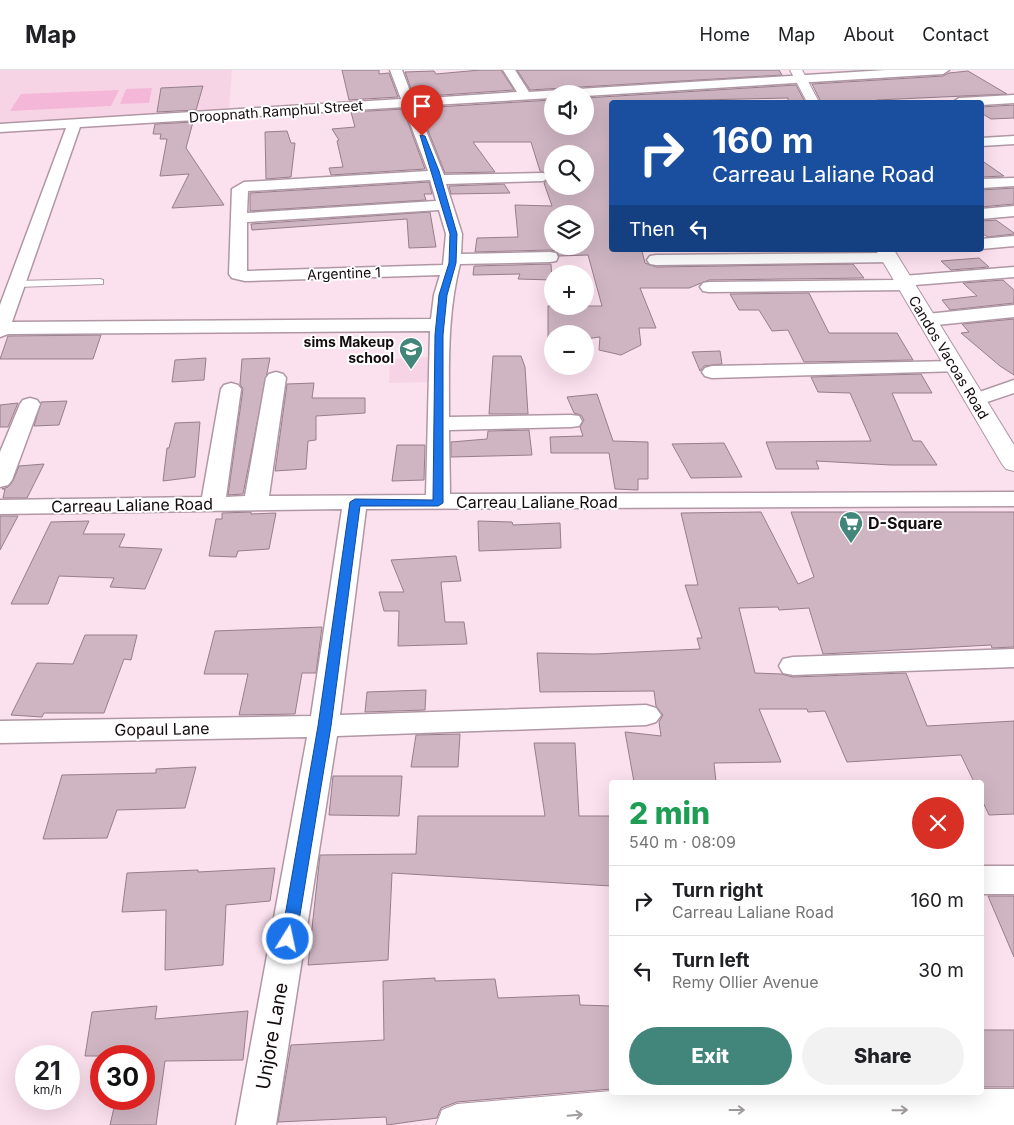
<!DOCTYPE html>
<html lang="en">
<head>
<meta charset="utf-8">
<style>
	:root { --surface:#fff; --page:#f2f2f2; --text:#202124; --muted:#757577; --line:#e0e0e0; --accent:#42867b }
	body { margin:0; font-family:Inter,sans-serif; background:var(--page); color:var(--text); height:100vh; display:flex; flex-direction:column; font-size:19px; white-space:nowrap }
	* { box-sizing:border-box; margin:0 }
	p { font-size:16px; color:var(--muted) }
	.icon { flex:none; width:28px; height:28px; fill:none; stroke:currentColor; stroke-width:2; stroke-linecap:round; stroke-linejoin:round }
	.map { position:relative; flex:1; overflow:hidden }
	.details { position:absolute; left:609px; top:710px; width:375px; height:315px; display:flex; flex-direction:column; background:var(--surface); border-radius:5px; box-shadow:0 5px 20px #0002 }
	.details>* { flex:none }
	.hud { position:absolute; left:609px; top:30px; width:375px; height:152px; border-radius:5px; box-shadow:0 5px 20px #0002; background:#1a4fa0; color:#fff; overflow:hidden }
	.buttons { position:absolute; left:544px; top:15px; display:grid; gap:10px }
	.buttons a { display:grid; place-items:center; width:50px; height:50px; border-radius:50%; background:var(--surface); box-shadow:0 5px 20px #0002; font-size:25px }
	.speed { position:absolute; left:15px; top:975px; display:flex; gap:10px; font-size:25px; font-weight:700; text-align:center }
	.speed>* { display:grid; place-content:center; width:65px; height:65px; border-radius:50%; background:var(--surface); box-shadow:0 5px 20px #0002; line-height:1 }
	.speed small { font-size:12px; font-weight:400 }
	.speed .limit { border:8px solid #d22; background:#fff; color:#111 }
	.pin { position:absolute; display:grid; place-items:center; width:42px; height:42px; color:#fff; margin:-51px -21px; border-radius:50% 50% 50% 0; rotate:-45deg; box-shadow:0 0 5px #0007 }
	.pin .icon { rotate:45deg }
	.me { position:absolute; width:55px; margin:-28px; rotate:10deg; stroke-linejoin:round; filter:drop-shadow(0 0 4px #0008) }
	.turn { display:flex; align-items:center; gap:18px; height:105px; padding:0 20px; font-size:22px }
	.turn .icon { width:65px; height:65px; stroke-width:2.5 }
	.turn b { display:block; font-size:35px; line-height:42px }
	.then { display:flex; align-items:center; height:48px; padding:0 20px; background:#0003; gap:10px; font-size:19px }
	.round { display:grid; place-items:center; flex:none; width:52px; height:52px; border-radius:26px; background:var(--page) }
	.overview { display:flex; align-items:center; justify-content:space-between; height:85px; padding:0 20px }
	h1 { font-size:30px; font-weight:800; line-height:38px; color:#1e9e55 }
	.cta { display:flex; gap:10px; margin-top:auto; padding:10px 20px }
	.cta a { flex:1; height:58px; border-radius:30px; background:var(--accent); color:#fff; font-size:20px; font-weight:800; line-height:58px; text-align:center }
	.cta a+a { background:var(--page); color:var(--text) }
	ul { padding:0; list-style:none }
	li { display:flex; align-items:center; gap:15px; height:70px; padding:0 20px; border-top:1px solid var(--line) }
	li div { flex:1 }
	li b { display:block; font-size:19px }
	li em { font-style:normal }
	header { display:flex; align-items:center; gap:30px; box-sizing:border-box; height:70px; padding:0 25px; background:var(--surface); border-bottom:1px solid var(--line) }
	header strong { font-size:24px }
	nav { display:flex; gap:28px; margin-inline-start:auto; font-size:18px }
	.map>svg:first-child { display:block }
	.built { fill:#f7d4e5 }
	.green { fill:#f5b7d7 }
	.building { fill:#cfb5c2; stroke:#967e8a; fill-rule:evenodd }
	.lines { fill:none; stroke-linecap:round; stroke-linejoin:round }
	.service-casing { stroke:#b097a4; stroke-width:2 }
	.minor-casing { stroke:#b097a4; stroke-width:3 }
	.secondary-casing { stroke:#b097a4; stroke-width:2 }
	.service { fill:#fff; fill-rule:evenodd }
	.minor { fill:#fff; fill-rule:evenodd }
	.secondary { fill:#fff; fill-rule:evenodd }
	.oneway { stroke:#a19d9f }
	.route { fill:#1a73e8; stroke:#114b97 }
	.labels { text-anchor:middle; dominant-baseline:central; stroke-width:4; stroke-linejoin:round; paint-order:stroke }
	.far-street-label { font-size:14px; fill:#140b0f; stroke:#fff }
	.far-poi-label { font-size:14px; font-weight:bold; fill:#140b0f; stroke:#fff; text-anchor:end }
	.street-label { font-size:16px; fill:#140b0f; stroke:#fff }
	.poi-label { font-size:16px; font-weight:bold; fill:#140b0f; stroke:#fff; text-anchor:start }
	.near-street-label { font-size:19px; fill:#140b0f; stroke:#fff }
</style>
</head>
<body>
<header>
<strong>Map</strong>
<nav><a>Home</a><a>Map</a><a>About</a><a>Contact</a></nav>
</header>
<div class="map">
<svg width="1014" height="1055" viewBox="0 0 1014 1055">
	<rect width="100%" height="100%" fill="#fbe0ed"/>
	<g class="built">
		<path d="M0,0H232L229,42L0,54Z"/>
		<path d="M434,287L433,312L389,313L390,289Z"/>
	</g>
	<g class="green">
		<path d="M152,18L149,33L120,34L126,19Z"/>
		<path d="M119,20L111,36L10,41L21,24Z"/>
	</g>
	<g class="building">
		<path d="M342,0H379V4L389,3L398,27L349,30Z"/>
		<path d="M480,0H501L514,20L414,27L405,2L434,1L436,4Z"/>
		<path d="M517,0H779L782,5L530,20Z"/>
		<path d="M968,1L1007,24L877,30L879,31L870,32H821L812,14L943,6L949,3Z"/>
		<path d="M796,15L805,32H788V28L611,32V181H642L645,193L656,197L853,194L864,208L709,210L689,218H640L656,258H639L641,275L621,285L599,280L600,267L585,269V264H552V272L548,273V236H602L588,185L559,186L556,181L550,180L475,182L477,168L518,167L515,135L552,136L544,113L552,106L540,101L531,72H473L495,102L445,103L419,38L552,30V56H585V28ZM552,84H585V116H552ZM552,144H585V176H552Z"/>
		<path d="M203,16L196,40L157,42L161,18Z"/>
		<path d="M1014,35V48L991,49L981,43V37Z"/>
		<path d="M403,39L425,99L331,105L329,98L343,97L337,71L339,70L332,59L355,57L351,42Z"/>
		<path d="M193,52L186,78L224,135L172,138L189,104L160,106L167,69H160L161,64H153L155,54Z"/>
		<path d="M287,61L291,73H295L291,107L266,109L265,62Z"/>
		<path d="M981,90L1004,106L981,107Z"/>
		<path d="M429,112L432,124H424L426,130L250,141V123Z"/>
		<path d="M504,114L510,123L451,124L449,116Z"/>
		<path d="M1014,118V134L981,137V120Z"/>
		<path d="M430,142L436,177L409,178L407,149L252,160L251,154Z"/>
		<path d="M996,150L1014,163V164L988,167L981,163V151Z"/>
		<path d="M979,188L989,197L951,200L941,191Z"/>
		<path d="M551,194L552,210L518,209L520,204L473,205L474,196Z"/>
		<path d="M1003,210L1014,220V233L950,240L942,230L977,226L963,213Z"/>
		<path d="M809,223L829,263H897L913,290L804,292L788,260L772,261L759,240H739L730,224Z"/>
		<path d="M1014,249V305L1000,296L961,263L969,262L962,254Z"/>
		<path d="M101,265L93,289H0L8,266Z"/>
		<path d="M720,281L722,294L704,296L700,301L692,282Z"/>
		<path d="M493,286H521L525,297L528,344H489Z"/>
		<path d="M206,288L204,310L172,312L175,290Z"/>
		<path d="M270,288L243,424L228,425L243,319L240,314L242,289Z"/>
		<path d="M921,304L932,323H892L913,371H921L937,395H891L816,391L819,399H776L766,372L871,371L850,323L818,322L811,307Z"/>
		<path d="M314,313L312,328H365V343L316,346V370L308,371L306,399L275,401L287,314Z"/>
		<path d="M597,324L613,371L648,372V409H638V420L615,419L609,383H551L550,367L583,366L580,357L584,350L581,345L574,343L567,327Z"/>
		<path d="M67,331L59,355L34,356L41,332Z"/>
		<path d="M18,333L8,357H0V335Z"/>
		<path d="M200,352L195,407L163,411L167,378H169L175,353Z"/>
		<path d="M529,360L532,385L451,387V372L487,369L488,361Z"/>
		<path d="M724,373L742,407L691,408L672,374Z"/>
		<path d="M397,375H425L424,410L392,411Z"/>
		<path d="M44,394L27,428H3L5,419H2L8,417L13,411L19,396Z"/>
		<path d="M251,442V444L276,443L269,479L238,481L236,487L209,486L216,449H222V443Z"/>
		<path d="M761,442L798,514L814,507L791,442H1014V577L992,578L991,575L823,584L809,538L779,540L778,537L739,538L755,603L781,604L793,607L906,603L927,656L1014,651V744L989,745L981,728V712H974L961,685L847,692L825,641L808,642L807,639H759L781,692L714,693L716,712H634L625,662L661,666L659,652L663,645L656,636L654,621L540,622L537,583L595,584L700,579L697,568H702L685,515H698L681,443Z"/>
		<path d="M0,446H18L0,480Z"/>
		<path d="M89,451L83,464H125L119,477L162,479L145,519L110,517L114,508L59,506L48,534H11L51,452Z"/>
		<path d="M478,451L512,452L513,455L560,453L561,478L479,481Z"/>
		<path d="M456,486L461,511L441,512L445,552H464L467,574L398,576L399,541H384L379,522H404L391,490Z"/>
		<path d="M322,557L316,603H302L295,644L239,645L248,604H204L215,561Z"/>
		<path d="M85,565H137L131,590L124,589L104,643H44L42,647L11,645L37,593L73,594Z"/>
		<path d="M426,620L425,640L365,642L367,622Z"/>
		<path d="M460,664L458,697H411L416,665Z"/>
		<path d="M534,673H575L579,746H611V816L392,803L388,890L308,895L320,785L416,784L418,746H545Z"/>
		<path d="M196,697L185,738L117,740L107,768L43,769L62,705L156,703V699Z"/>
		<path d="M333,706H402L399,746L329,745Z"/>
		<path d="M275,798L270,831L226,835L223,895L165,900L166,840L122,842L127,803L198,800V802Z"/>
		<path d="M988,826H1014V887Z"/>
		<path d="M435,908V911L495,909L498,928L579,925L580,935L611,936V1019L457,1032L441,1038L437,1048L387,1055L386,1047L278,1052L291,975L384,970L383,911Z"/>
		<path d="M157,936L155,949L248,941L243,990L165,991L156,1055H110L116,1029H144V986H85L92,942Z"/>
		<rect x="981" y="960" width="33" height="57"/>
	</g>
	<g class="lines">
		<g class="service-casing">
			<path id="service" d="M100,209L103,210V214L17,217L12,214L17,211Z"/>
		</g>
		<g class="minor-casing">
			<g id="minor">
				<path d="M390,0H402L413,29L517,22L503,0H515L529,22L886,0H949L943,4L585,26V24H552V28L416,36L444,105L543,103L550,107L543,111L446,114L462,164L461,184L550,182L556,183L558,187L556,191L550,192L460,194C447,245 449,295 449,347L571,345L579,346L582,351L579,356L571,357L449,360L450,424L1014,422V436L366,439L340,645L646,635L656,638L661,645L656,652L646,655L337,666L276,1055H236L307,667L0,673V651L311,646L342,439L0,444V430L202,427L221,319L224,315L231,313L238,315L241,319L226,427L245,426L266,308L269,304L276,302L283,304L286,308L269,426L426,425L430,261L8,264L0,267V235L66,58L0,62V54L401,29ZM404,37L428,101L244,112L232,119L229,204L232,208L245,211L440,205L434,225L431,249L12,252L80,57ZM430,110L436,131L247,143L248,121ZM439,140L446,164L443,195L247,201V152Z"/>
				<path d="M1014,25V33L981,35V32H953L959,28Z"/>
				<path d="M1014,66V74L981,76V68Z"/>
				<path d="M1014,108V116L981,118V109Z"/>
				<path d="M1014,136V146L981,149V139Z"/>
				<path d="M1014,166V176L981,179V169Z"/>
				<path d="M889,183L895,184L897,188L895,192L656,195L650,194L647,190L650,186L656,185Z"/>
				<path d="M1014,197V207L915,215L912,219L906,220L709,222L703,221L700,217L703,213L709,212L895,210L903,206Z"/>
				<path d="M1014,235V247L927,256L920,254L918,250L920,246L927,244Z"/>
				<path d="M955,291L962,293L965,297L962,301L712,308L705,306L702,302L705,298L712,296Z"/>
				<path d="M1014,310V323L975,336L968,334L965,330L968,326Z"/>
				<path d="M30,328L37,330L40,334L12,410L8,415L0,417V382L20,334L23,330Z"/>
				<path d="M1014,579V597L793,605L783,603L779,596L783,589L793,587Z"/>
				<rect x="981" y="796" width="33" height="28"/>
			</g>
		</g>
		<g class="secondary-casing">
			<g id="secondary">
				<path d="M790,0H802L819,32H807Z"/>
				<path d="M876,180H894L1014,375V401L1006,399L1002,394Z"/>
				<path d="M981,1019H1014V1055H436L442,1040L457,1034L611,1021L981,1022Z"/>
			</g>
		</g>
		<use href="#service" class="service"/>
		<use href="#minor" class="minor"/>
		<use href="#secondary" class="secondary"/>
	</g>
	<defs><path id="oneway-shaft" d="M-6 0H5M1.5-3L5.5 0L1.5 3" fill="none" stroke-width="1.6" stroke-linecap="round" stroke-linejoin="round" transform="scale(1.25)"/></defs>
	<g class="oneway">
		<use href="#oneway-shaft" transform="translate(737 1040)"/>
		<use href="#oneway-shaft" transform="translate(900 1040) rotate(-1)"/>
		<use href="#oneway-shaft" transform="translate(575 1045) rotate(-5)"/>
	</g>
	<path class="route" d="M420,65L425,66L439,101L457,164L456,193L447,225L443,265V433L438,436H360L331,656L296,869L294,873L288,875L283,873L281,869L318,656L350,432L355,429L433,430L435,265L439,225L449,193L450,164Z"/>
	<defs>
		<g id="school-pin" transform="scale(1.25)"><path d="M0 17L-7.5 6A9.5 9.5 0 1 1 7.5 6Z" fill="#42867b" stroke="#fff"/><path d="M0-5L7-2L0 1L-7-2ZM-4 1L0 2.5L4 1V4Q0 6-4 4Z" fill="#fff"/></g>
		<g id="supermarket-pin" transform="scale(1.25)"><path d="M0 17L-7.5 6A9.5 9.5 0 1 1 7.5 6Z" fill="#42867b" stroke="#fff"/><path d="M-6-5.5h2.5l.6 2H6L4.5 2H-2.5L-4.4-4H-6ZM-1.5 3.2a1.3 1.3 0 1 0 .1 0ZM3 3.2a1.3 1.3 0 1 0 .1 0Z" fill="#fff"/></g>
	</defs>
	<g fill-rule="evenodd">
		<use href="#school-pin" x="411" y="279"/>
		<use href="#supermarket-pin" x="851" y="453"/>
	</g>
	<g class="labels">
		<g class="far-street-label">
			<text transform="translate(276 41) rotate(-4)">Droopnath Ramphul Street</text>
			<text transform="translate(344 203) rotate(-2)">Argentine 1</text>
			<text transform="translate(949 287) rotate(59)">Candos Vacoas Road</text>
		</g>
		<g class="far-poi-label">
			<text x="394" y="271">sims Makeup<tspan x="394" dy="16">school</tspan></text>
		</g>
		<g class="street-label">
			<text x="537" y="432">Carreau Laliane Road</text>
			<text transform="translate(132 435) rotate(-1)">Carreau Laliane Road</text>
			<text transform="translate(162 659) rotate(-1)">Gopaul Lane</text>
		</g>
		<g class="poi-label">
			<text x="868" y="453">D-Square</text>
		</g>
		<g class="near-street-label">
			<text transform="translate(272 966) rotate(-80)">Unjore Lane</text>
		</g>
	</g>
</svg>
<div class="buttons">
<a><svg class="icon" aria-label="sound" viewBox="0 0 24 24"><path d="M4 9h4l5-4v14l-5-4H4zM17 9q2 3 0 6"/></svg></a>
<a><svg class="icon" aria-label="search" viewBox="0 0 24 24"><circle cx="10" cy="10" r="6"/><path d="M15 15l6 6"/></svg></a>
<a><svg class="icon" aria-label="layers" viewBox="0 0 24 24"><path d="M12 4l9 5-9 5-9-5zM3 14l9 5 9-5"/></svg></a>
<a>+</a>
<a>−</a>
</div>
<div class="speed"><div>21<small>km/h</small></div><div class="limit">30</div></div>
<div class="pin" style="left:422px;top:66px;background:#d93025"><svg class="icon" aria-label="arrive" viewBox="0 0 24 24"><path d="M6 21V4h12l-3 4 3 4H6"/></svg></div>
<svg class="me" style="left:288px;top:869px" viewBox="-20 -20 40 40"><circle r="17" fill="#1a73e8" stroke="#fff" stroke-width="3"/><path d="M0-11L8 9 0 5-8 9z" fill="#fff"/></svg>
<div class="hud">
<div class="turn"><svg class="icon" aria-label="right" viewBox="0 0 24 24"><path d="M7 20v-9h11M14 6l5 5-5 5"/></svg><div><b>160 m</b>Carreau Laliane Road</div></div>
<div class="then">Then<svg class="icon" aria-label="left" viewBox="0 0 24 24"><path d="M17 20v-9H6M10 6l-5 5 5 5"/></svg></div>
</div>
<section class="details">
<div class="overview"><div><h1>2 min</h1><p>540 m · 08:09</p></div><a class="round" style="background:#d93025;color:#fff"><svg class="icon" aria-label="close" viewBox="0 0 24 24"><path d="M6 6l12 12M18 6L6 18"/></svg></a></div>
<ul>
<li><svg class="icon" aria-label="right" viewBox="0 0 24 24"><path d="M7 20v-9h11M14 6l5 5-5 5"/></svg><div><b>Turn right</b><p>Carreau Laliane Road</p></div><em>160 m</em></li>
<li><svg class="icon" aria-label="left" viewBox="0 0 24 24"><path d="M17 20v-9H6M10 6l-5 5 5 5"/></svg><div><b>Turn left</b><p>Remy Ollier Avenue</p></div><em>30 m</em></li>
</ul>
<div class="cta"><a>Exit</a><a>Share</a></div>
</section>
</div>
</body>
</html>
